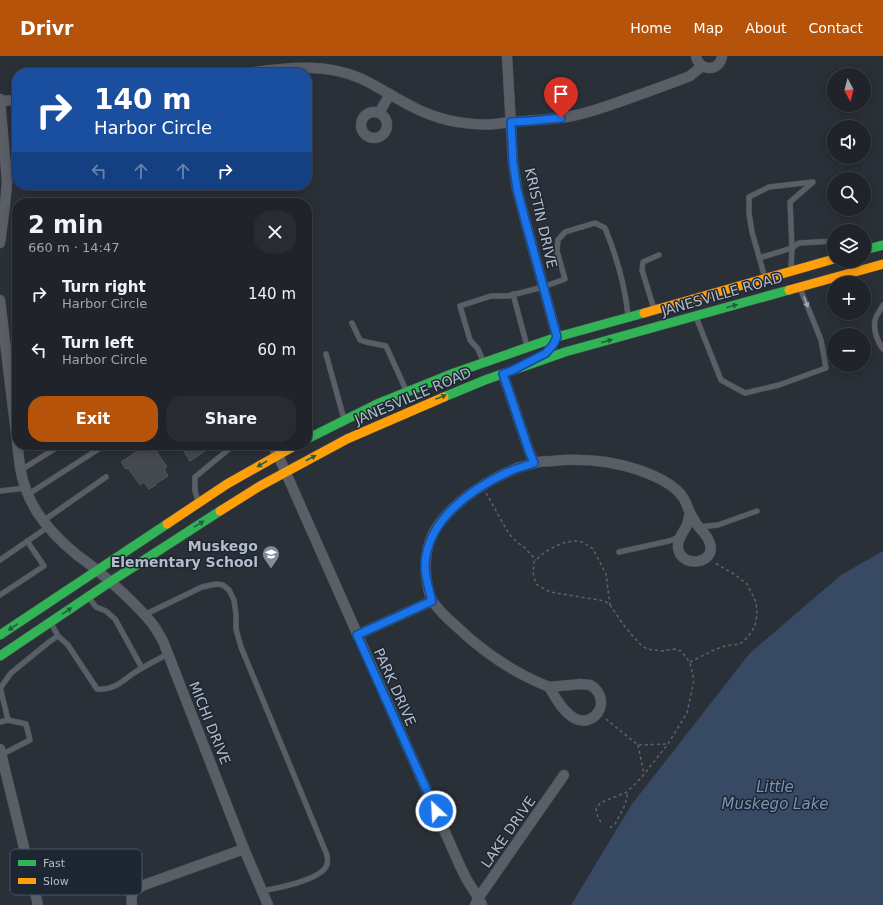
<!DOCTYPE html>
<html lang="en">
<head>
<meta charset="utf-8">
<style>
	:root { --surface:#20242a; --page:#282c32; --text:#f1f3f6; --muted:#a2a4a8; --line:#3d4147; --accent:#b45309 }
	body { margin:0; font-family:"DejaVu Sans",sans-serif; background:var(--page); color:var(--text); height:100vh; display:flex; flex-direction:column; font-size:15px; white-space:nowrap }
	* { box-sizing:border-box; margin:0 }
	p { font-size:13px; color:var(--muted) }
	.icon { flex:none; width:22px; height:22px; fill:none; stroke:currentColor; stroke-width:2; stroke-linecap:round; stroke-linejoin:round }
	.map { position:relative; flex:1; overflow:hidden }
	.sheet { position:absolute; left:12px; top:142px; width:300px; height:252px; display:flex; flex-direction:column; background:var(--surface); border-radius:16px; box-shadow:0 2px 10px #0003,0 0 0 1px var(--line) }
	.sheet>* { flex:none }
	.top-card { position:absolute; left:12px; top:12px; width:300px; height:122px; border-radius:16px; box-shadow:0 2px 10px #0003,0 0 0 1px var(--line); background:#1a4fa0; color:#fff; overflow:hidden }
	.needle { width:26px; rotate:173deg }
	.controls { position:absolute; left:827px; top:12px; display:grid; gap:8px }
	.controls a { display:grid; place-items:center; width:44px; height:44px; border-radius:50%; background:var(--surface); box-shadow:0 2px 10px #0003,0 0 0 1px var(--line); font-size:20px }
	.pin { position:absolute; display:grid; place-items:center; width:34px; height:34px; color:#fff; margin:-41px -17px; border-radius:50% 50% 50% 0; rotate:-45deg; box-shadow:0 0 4px #0007 }
	.pin .icon { rotate:45deg }
	.me { position:absolute; width:44px; margin:-22px; rotate:335deg; stroke-linejoin:round; filter:drop-shadow(0 0 3px #0008) }
	.turn { display:flex; align-items:center; gap:14px; height:84px; padding:0 16px; font-size:18px }
	.turn .icon { width:52px; height:52px; stroke-width:2.5 }
	.turn b { display:block; font-size:28px; line-height:34px }
	.lanes { display:flex; align-items:center; height:38px; padding:0 16px; background:#0003; justify-content:center; gap:20px; direction:ltr }
	.lanes .off { opacity:.35 }
	.round { display:grid; place-items:center; flex:none; width:42px; height:42px; border-radius:16px; background:var(--page) }
	.headline { display:flex; align-items:center; justify-content:space-between; height:68px; padding:0 16px }
	h1 { font-size:24px; font-weight:700; line-height:30px }
	.button { display:flex; gap:8px; margin-top:auto; padding:8px 16px }
	.button a { flex:1; height:46px; border-radius:16px; background:var(--accent); color:#fff; font-size:16px; font-weight:700; line-height:46px; text-align:center }
	.button a+a { background:var(--page); color:var(--text) }
	ul { padding:0; list-style:none }
	li { display:flex; align-items:center; gap:12px; height:56px; padding:0 16px }
	li div { flex:1 }
	li b { display:block; font-size:15px }
	li em { font-style:normal }
	header { display:flex; align-items:center; gap:24px; box-sizing:border-box; height:56px; padding:0 20px; background:var(--accent); color:#fff }
	header strong { font-size:19px }
	nav { display:flex; gap:22px; margin-inline-start:auto; font-size:14px }
	.map>svg:first-child { display:block }
	.water { fill:#384963 }
	.building { fill:#444950; stroke:#52575f }
	.lines { fill:none; stroke-linecap:round; stroke-linejoin:round }
	.lane-casing { stroke:#484c53; stroke-width:6 }
	.street-casing { stroke:#484c53; stroke-width:11 }
	.fast-casing { stroke:#484c53; stroke-width:10 }
	.slow-casing { stroke:#484c53; stroke-width:10 }
	.path { stroke:#5d636a; stroke-width:1.5; stroke-dasharray:3 3; stroke-linecap:butt }
	.lane { stroke:#5a5e66; stroke-width:5 }
	.street { stroke:#5a5e66; stroke-width:10 }
	.fast { stroke:#30b455; stroke-width:9 }
	.slow { stroke:#ff9f0a; stroke-width:9 }
	.oneway { fill:#a2a9b5 }
	.oneway2 { fill:#255f41 }
	.route-casing { stroke:#114b97; stroke-width:10 }
	.route { stroke:#1a73e8; stroke-width:7 }
	.labels { text-anchor:middle; dominant-baseline:central; stroke-width:3; stroke-linejoin:round; paint-order:stroke }
	.street-label { font-size:14px; fill:#b4bcc9; stroke:#1d2633 }
	.poi-label { font-size:14px; font-weight:bold; fill:#b4bcc9; stroke:#1d2633; text-anchor:end }
	.water-label { font-size:15px; font-style:italic; fill:#7c92b1; stroke:#1d2633 }
	.key { fill:#1d2633; stroke:#4a5360; stroke-width:1 }
	.key-label { font-size:11px; fill:#b4bcc9 }
</style>
</head>
<body>
<header>
<strong>Drivr</strong>
<nav><a>Home</a><a>Map</a><a>About</a><a>Contact</a></nav>
</header>
<div class="map">
<svg width="883" height="849" viewBox="0 0 883 849">
	<rect width="100%" height="100%" fill="#2a3038"/>
	<path class="water" d="M883,495V849H571L632,748L750,597L841,519Z"/>
	<g class="building">
		<path d="M147,389H152L167,411L164,413L168,420L155,428L156,429L149,433L144,426L140,429L128,412L126,413L121,406Z"/>
		<path d="M180,389H214L190,405Z"/>
	</g>
	<g class="lines">
		<g class="lane-casing">
			<g id="lane">
				<path d="M759,202L792,192L790,146L812,127"/>
				<path d="M791,213L792,192L799,187L834,185"/>
				<path d="M765,222L752,176L749,157V141L769,131L813,126"/>
				<path d="M513,238L527,290"/>
				<path d="M883,249C881,253 878,257 876,261C872,271 877,285 883,293"/>
				<path d="M654,253L642,214L643,206L659,199"/>
				<path d="M696,261L721,324L745,337L779,329L826,312L821,284L800,232"/>
				<path d="M352,267L360,284L366,286L386,290L406,334"/>
				<path d="M326,298L344,363"/>
				<path d="M483,305L478,293L470,284L460,250L491,240H508L516,238L543,231L565,223L557,195L558,184L565,176L595,167L605,172C616,199 625,230 628,259"/>
				<path d="M21,414L61,389"/>
				<path d="M0,435L25,432"/>
				<path d="M27,439L105,389"/>
				<path d="M198,445L195,435V421L234,389"/>
				<path d="M43,465L106,421"/>
				<path d="M699,471L718,469L757,455"/>
				<path d="M619,496L669,485L679,481"/>
				<path d="M0,504L48,471"/>
				<path d="M0,539L44,510L27,485"/>
				<path d="M90,543L96,551L106,555L115,563L142,612"/>
				<path d="M144,559L202,531L216,528L223,529L229,534L234,544L236,558V573L241,591L327,799C328,804 328,807 326,811C317,825 277,832 262,835"/>
				<path d="M51,567L58,580L68,589L97,633C115,635 124,623 137,615C147,609 158,603 168,598"/>
				<path d="M0,631L8,664L0,666"/>
				<path d="M1,631L11,617L49,586L58,580"/>
				<path d="M1,699L30,684L26,668L8,664"/>
			</g>
		</g>
		<g class="street-casing">
			<g id="street">
				<path d="M507,0L513,106L517,133L524,160L557,281"/>
				<path d="M696,0C699,16 720,16 722,0"/>
				<path d="M246,17C285,12 325,6 362,23C387,35 410,53 437,61C452,66 478,70 494,68C500,68 506,66 512,66C532,64 552,64 572,60C592,56 611,49 630,42C650,35 670,28 690,20L702,10"/>
				<path d="M0,43L7,126L5,149L0,187"/>
				<path d="M0,45L17,44"/>
				<circle cx="374" cy="69" r="13"/>
				<path d="M379,57L390,38"/>
				<path d="M0,244L20,411C26,449 48,475 77,499C84,504 92,510 99,516C117,531 135,547 150,565C155,570 159,579 163,585L244,793L268,849"/>
				<path d="M503,318L529,395L534,407"/>
				<path d="M272,389L278,399L445,776C452,791 458,807 466,822C471,832 478,839 482,849"/>
				<path d="M690,457C693,462 695,466 698,470C703,476 708,480 710,488C716,508 681,513 678,492C677,483 683,477 687,469C688,465 689,461 690,457Z"/>
				<path d="M357,579L432,545"/>
				<path d="M581,628C584,629 587,628 590,629C594,631 597,634 599,638C607,655 589,671 574,662C563,656 556,642 549,631Z"/>
				<path d="M549,631C514,617 483,596 456,570C448,563 439,555 433,546C429,540 427,527 426,519C424,502 428,483 439,468C458,442 491,422 520,411C525,410 530,408 535,407C540,405 547,405 553,405C582,402 611,405 639,414C655,420 675,428 684,443C687,448 688,453 690,457"/>
				<path d="M0,693L38,849"/>
				<path d="M132,849C130,836 133,835 144,829L244,793"/>
				<path d="M475,849L479,841L564,719"/>
			</g>
		</g>
		<g class="fast-casing">
			<g id="fast">
				<path d="M864,194L883,189"/>
				<path d="M444,341L485,324L565,296L789,234"/>
				<path d="M307,383L377,348L454,317L557,281L644,257"/>
				<path d="M0,579L167,468"/>
				<path d="M0,600L110,526L220,455"/>
			</g>
		</g>
		<g class="slow-casing">
			<g id="slow">
				<path d="M789,234L883,208"/>
				<path d="M644,257L834,203"/>
				<path d="M220,455L260,430L347,383L444,341"/>
				<path d="M167,468L227,428L296,389"/>
			</g>
		</g>
		<g class="path">
			<path d="M486,437L509,478L517,486L525,492L536,504"/>
			<path d="M690,606L716,593L725,590L740,588L748,581L755,570L757,558L756,546L747,528L734,518L715,507"/>
			<path d="M606,663L638,689L668,688"/>
			<path d="M638,689L644,719"/>
			<path d="M601,766L598,762L596,753L600,747L627,736L641,722L668,688L687,657L694,624L690,607L685,600L681,595L675,593L662,595L647,593L641,589L625,571L610,549L605,545L550,536L536,528L533,517L534,506L537,503L545,496L556,490L566,486L575,485L583,486L593,493L606,518L610,549"/>
			<path d="M610,772L615,768L624,751L627,742V736"/>
		</g>
		<use href="#lane" class="lane"/>
		<use href="#street" class="street"/>
		<use href="#fast" class="fast"/>
		<use href="#slow" class="slow"/>
	</g>
	<defs><path id="oneway-solid" d="M-6-.8H1V-3.2L6.5 0L1 3.2V.8H-6Z"/></defs>
	<use class="oneway" href="#oneway-solid" transform="translate(806 246) rotate(68)"/>
	<g class="oneway2">
		<use href="#oneway-solid" transform="translate(732 250) rotate(-16)"/>
		<use href="#oneway-solid" transform="translate(607 285) rotate(-16)"/>
		<use href="#oneway-solid" transform="translate(441 341) rotate(-22)"/>
		<use href="#oneway-solid" transform="translate(311 402) rotate(-28)"/>
		<use href="#oneway-solid" transform="translate(262 408) rotate(150)"/>
		<use href="#oneway-solid" transform="translate(199 468) rotate(-32)"/>
		<use href="#oneway-solid" transform="translate(67 555) rotate(-34)"/>
		<use href="#oneway-solid" transform="translate(13 571) rotate(146)"/>
	</g>
	<g class="lines">
		<g class="route-casing">
			<path id="route" d="M436,755L357,579L432,545C429,533 425,521 425,509C427,464 471,433 508,416C517,412 526,410 534,407L529,395L503,318L511,315L546,297L553,289L557,281L524,160L517,133L513,106L511,66L530,65L561,62"/>
		</g>
		<use href="#route" class="route"/>
	</g>
	<defs>
		<g id="school-pin" transform="scale(0.9)"><path d="M0 17L-7.5 6A9.5 9.5 0 1 1 7.5 6Z" fill="#848b96" stroke="#1d2633"/><path d="M0-5L7-2L0 1L-7-2ZM-4 1L0 2.5L4 1V4Q0 6-4 4Z" fill="#fff"/></g>
	</defs>
	<g fill-rule="evenodd">
		<use href="#school-pin" x="271" y="498"/>
	</g>
	<g class="labels">
		<g class="street-label">
			<text transform="translate(541 162) rotate(77)">KRISTIN DRIVE</text>
			<text transform="translate(722 238) rotate(-16)">JANESVILLE ROAD</text>
			<text transform="translate(413 340) rotate(-23)">JANESVILLE ROAD</text>
			<text transform="translate(395 631) rotate(66)">PARK DRIVE</text>
			<text transform="translate(210 667) rotate(68)">MICHI DRIVE</text>
			<text transform="translate(508 776) rotate(-55)">LAKE DRIVE</text>
		</g>
		<g class="poi-label">
			<text x="258" y="490">Muskego<tspan x="258" dy="16">Elementary School</tspan></text>
		</g>
		<g class="water-label">
			<text x="775" y="731">Little<tspan x="775" dy="17">Muskego Lake</tspan></text>
		</g>
	</g>
	<rect x="10" y="793" width="132" height="46" rx="6" class="key"/>
	<rect x="18" y="804" width="18" height="6" fill="#30b455"/>
	<rect x="18" y="822" width="18" height="6" fill="#ff9f0a"/>
	<g class="key-label">
		<text x="43" y="811">Fast</text>
		<text x="43" y="829">Slow</text>
	</g>
</svg>
<div class="controls">
<a><svg class="needle" viewBox="-14 -14 28 28"><path d="M0-13l5 13h-10z" fill="#e53935"/><path d="M0 13l5-13h-10z" fill="#a2a4a8"/></svg></a>
<a><svg class="icon" aria-label="sound" viewBox="0 0 24 24"><path d="M4 9h4l5-4v14l-5-4H4zM17 9q2 3 0 6"/></svg></a>
<a><svg class="icon" aria-label="search" viewBox="0 0 24 24"><circle cx="10" cy="10" r="6"/><path d="M15 15l6 6"/></svg></a>
<a><svg class="icon" aria-label="layers" viewBox="0 0 24 24"><path d="M12 4l9 5-9 5-9-5zM3 14l9 5 9-5"/></svg></a>
<a>+</a>
<a>−</a>
</div>
<div class="pin" style="left:561px;top:62px;background:#d93025"><svg class="icon" aria-label="arrive" viewBox="0 0 24 24"><path d="M6 21V4h12l-3 4 3 4H6"/></svg></div>
<svg class="me" style="left:436px;top:755px" viewBox="-20 -20 40 40"><circle r="17" fill="#1a73e8" stroke="#fff" stroke-width="3"/><path d="M0-11L8 9 0 5-8 9z" fill="#fff"/></svg>
<div class="top-card">
<div class="turn"><svg class="icon" aria-label="right" viewBox="0 0 24 24"><path d="M7 20v-9h11M14 6l5 5-5 5"/></svg><div><b>140 m</b>Harbor Circle</div></div>
<div class="lanes"><svg class="icon off" aria-label="left" viewBox="0 0 24 24"><path d="M17 20v-9H6M10 6l-5 5 5 5"/></svg><svg class="icon off" aria-label="ahead" viewBox="0 0 24 24"><path d="M12 20V5M6 11l6-6 6 6"/></svg><svg class="icon off" aria-label="ahead" viewBox="0 0 24 24"><path d="M12 20V5M6 11l6-6 6 6"/></svg><svg class="icon" aria-label="right" viewBox="0 0 24 24"><path d="M7 20v-9h11M14 6l5 5-5 5"/></svg></div>
</div>
<section class="sheet">
<div class="headline"><div><h1>2 min</h1><p>660 m · 14:47</p></div><a class="round"><svg class="icon" aria-label="close" viewBox="0 0 24 24"><path d="M6 6l12 12M18 6L6 18"/></svg></a></div>
<ul>
<li><svg class="icon" aria-label="right" viewBox="0 0 24 24"><path d="M7 20v-9h11M14 6l5 5-5 5"/></svg><div><b>Turn right</b><p>Harbor Circle</p></div><em>140 m</em></li>
<li><svg class="icon" aria-label="left" viewBox="0 0 24 24"><path d="M17 20v-9H6M10 6l-5 5 5 5"/></svg><div><b>Turn left</b><p>Harbor Circle</p></div><em>60 m</em></li>
</ul>
<div class="button"><a>Exit</a><a>Share</a></div>
</section>
</div>
</body>
</html>
